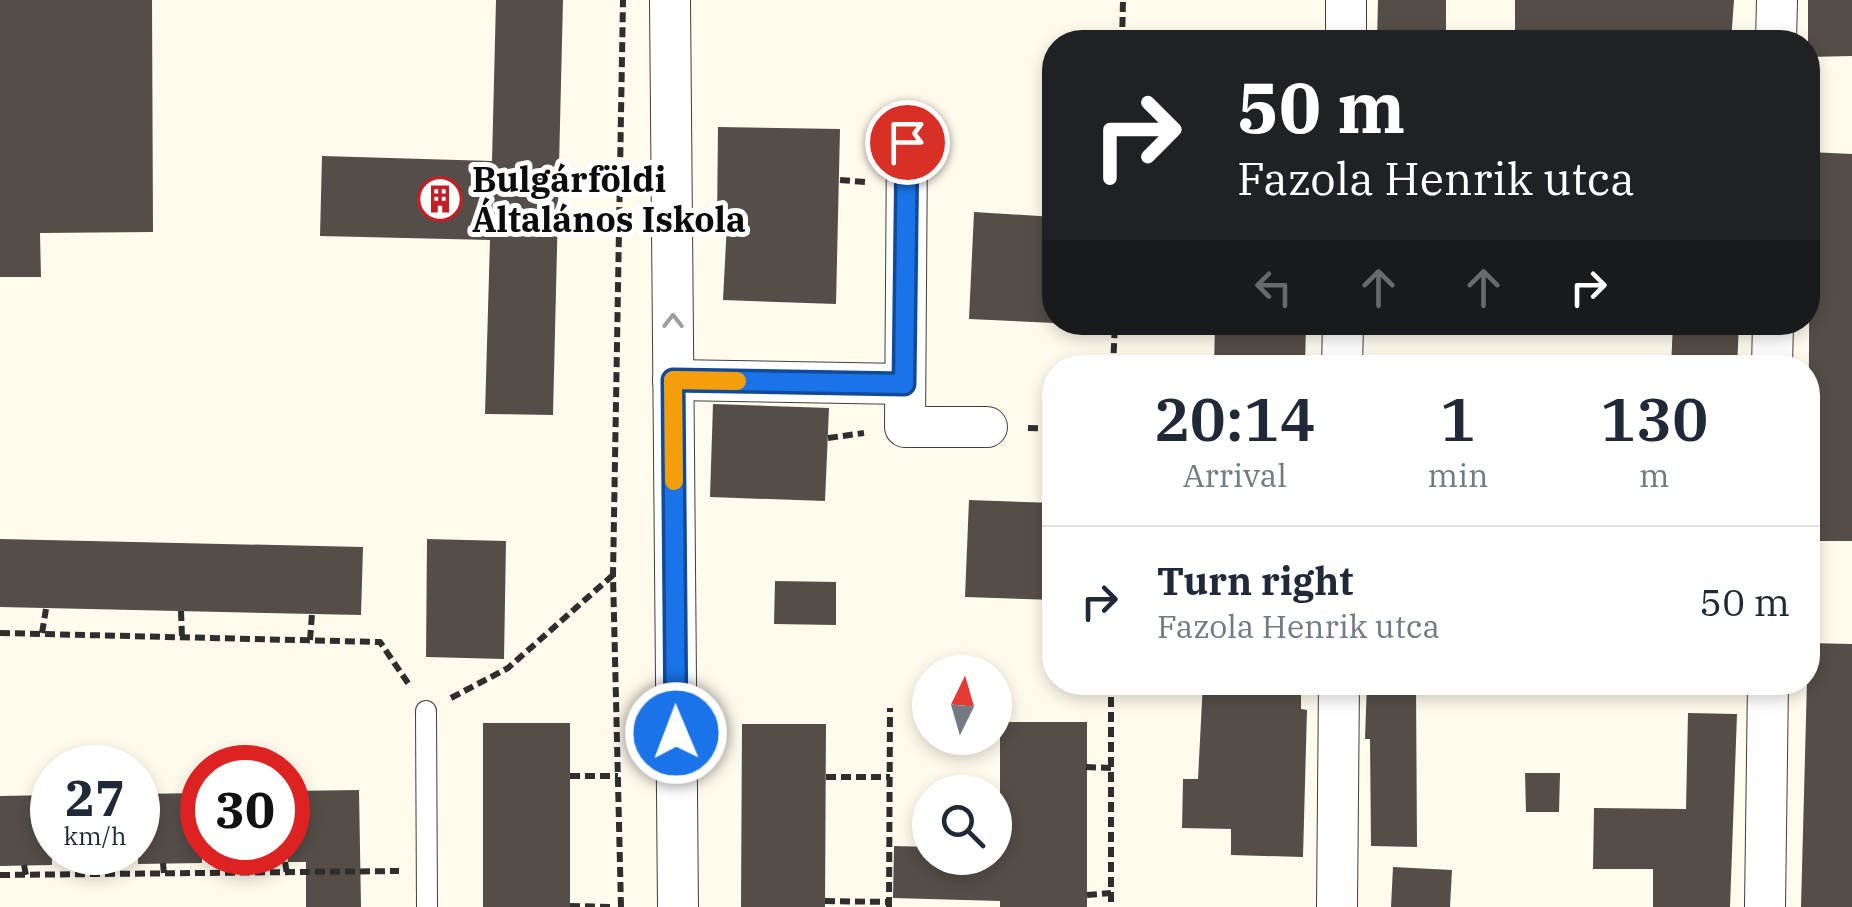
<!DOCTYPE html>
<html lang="en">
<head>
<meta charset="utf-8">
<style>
	:root { --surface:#fff; --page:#f2f2f3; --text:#1f2937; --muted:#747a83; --line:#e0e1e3 }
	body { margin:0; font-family:"IBM Plex Serif",serif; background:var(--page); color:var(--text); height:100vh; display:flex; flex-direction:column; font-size:38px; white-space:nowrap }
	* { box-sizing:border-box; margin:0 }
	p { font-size:32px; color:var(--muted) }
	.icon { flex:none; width:55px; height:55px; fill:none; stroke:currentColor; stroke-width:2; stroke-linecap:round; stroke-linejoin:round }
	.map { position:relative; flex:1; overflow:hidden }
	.drawer { position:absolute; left:1042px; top:355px; width:778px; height:340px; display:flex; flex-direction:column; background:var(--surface); border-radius:40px; box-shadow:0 5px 15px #0003 }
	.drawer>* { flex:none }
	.hud { position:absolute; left:1042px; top:30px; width:778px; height:305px; border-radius:40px; box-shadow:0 5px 15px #0003; background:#202124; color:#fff; overflow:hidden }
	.needle { width:65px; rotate:5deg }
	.buttons { position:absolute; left:912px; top:655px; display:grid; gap:20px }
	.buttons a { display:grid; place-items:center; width:100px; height:100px; border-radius:50%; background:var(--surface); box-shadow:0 5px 15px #0003; font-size:50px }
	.speed { position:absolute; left:30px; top:745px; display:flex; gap:20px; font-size:50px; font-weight:700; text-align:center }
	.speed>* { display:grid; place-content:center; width:130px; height:130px; border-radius:50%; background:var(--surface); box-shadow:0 5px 15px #0003; line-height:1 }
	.speed small { font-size:25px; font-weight:400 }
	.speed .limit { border:15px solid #d22; background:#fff; color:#111 }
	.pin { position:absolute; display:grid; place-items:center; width:85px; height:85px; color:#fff; margin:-42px; border:5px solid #fff; border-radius:50%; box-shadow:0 2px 10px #0007 }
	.me { position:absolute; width:110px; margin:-55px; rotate:359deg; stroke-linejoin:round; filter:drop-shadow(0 0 8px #0008) }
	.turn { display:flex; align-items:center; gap:35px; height:210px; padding:0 30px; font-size:45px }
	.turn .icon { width:130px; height:130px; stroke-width:2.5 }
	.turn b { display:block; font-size:70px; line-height:85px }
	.lanes { display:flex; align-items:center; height:95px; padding:0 30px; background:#0003; justify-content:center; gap:50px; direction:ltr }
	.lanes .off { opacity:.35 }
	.eta { display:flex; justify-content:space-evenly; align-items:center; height:170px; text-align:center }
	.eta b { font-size:60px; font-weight:600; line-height:70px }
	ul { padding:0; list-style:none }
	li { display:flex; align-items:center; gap:30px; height:150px; padding:0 30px; border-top:2px solid var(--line) }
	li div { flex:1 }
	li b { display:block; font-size:38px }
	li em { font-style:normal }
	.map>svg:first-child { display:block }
	.building { fill:#554d48 }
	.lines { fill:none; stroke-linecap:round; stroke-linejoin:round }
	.lane-casing { stroke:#3f3f3f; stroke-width:22 }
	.street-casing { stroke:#3f3f3f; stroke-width:42 }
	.path { stroke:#2e2e2e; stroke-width:6; stroke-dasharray:10 5; stroke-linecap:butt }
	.lane { stroke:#fff; stroke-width:20 }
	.street { stroke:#fff; stroke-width:40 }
	.oneway { stroke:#9e9e9e }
	.route-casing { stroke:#114b97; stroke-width:25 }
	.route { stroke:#1a73e8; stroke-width:18 }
	.slow { stroke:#f59e0b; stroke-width:18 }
	.labels { text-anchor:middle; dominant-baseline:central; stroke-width:10; stroke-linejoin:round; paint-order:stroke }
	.poi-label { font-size:35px; font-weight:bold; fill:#0c0c0c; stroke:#fff; text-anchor:start }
</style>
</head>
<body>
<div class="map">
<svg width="1852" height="907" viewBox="0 0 1852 907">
	<rect width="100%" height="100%" fill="#fffbec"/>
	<g class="building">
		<path d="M0,0H152L153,232L40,233L41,277H0Z"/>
		<path d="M496,0H563L553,415L485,414L490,240L320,236L322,156L492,161Z"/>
		<path d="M1378,0H1446V42H1377Z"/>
		<path d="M1515,0H1734L1731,42H1515Z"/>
		<path d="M1808,0H1852V56L1808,57Z"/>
		<path d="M718,127L840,129L836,304L723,300L727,223H717Z"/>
		<path d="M1810,152L1852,154V541H1808Z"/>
		<path d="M974,212L1055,217V323L969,319Z"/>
		<path d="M1215,322H1306L1305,368H1214Z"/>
		<path d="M1673,322H1739L1737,368H1671Z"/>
		<path d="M713,404L829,408L825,501L710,497Z"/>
		<path d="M969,500L1055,503V600L965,597Z"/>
		<path d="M0,539L363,547L361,615L0,607Z"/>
		<path d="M427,539L506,541L504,659L426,657Z"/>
		<path d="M775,581L836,582V625L774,624Z"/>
		<path d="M1808,643L1852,644V907H1801Z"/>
		<path d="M1203,682H1301V709L1307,710L1303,857L1231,855V829L1182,828L1183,779H1198Z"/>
		<path d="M1367,682H1416L1417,847L1371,846L1370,739H1365Z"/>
		<path d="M1688,713L1737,714L1730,907H1653V869H1593L1594,808L1686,809Z"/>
		<path d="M1000,722H1087V907H1000V901L893,898L894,846L930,847V858H1000Z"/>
		<rect x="483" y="723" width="87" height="184"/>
		<path d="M742,724H826L825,907H741Z"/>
		<path d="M1525,773H1560L1559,812H1526Z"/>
		<path d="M359,790L361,907H306V862H288V791Z"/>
		<path d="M202,793V863L138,864V794Z"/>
		<path d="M52,795V865L0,866V796Z"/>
		<path d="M1393,867L1452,870L1450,907H1391Z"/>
	</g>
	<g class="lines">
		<g class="lane-casing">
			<path id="lane" d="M426,711L427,907"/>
		</g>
		<g class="street-casing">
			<g id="street">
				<path d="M670,0L678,907"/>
				<path d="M1346,42V0"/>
				<path d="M1776,42L1777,0"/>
				<path d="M907,142L905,427H987"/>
				<path d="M1342,368L1343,322"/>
				<path d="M1772,368L1773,322"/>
				<path d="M673,380L904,384"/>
				<path d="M1337,907L1339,682"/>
				<path d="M1765,907L1768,682"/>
			</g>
		</g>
		<g class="path">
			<path d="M1122,42L1123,0"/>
			<path d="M840,180L866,182"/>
			<path d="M1113,368L1115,322"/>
			<path d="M1028,428L1055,429"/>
			<path d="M828,438L864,433"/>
			<path d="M181,611L182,637"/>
			<path d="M0,633L380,642L410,686"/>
			<path d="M42,633L46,609"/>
			<path d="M310,640L312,614"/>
			<path d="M1111,682V907"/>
			<path d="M451,698L508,668L613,575"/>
			<path d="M1086,767L1111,768"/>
			<path d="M570,776H618"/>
			<path d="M826,777H890"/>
			<path d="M285,862L287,874"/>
			<path d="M163,863L164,874"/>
			<path d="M24,865L26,875"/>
			<path d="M0,875L399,871"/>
			<path d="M1087,895L1111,893"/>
			<path d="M825,901L889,902"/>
			<path d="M570,906L611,907"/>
			<path d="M621,907L613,575L623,0"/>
			<path d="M889,907L890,708"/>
		</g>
		<use href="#lane" class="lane"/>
		<use href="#street" class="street"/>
	</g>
	<defs><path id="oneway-chevron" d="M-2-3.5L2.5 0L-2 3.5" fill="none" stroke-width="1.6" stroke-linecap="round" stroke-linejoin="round" transform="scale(2.5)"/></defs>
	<use class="oneway" href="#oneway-chevron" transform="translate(673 321) rotate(-90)"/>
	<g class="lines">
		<g class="route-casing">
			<path id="route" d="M676,733L673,380L904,384L907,142"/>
		</g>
		<use href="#route" class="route"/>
		<path class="slow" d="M674,481L673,380L737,381"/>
	</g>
	<defs>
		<g id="building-ring" transform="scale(2.25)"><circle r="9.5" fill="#fff" stroke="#c21f27" stroke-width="1.5"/><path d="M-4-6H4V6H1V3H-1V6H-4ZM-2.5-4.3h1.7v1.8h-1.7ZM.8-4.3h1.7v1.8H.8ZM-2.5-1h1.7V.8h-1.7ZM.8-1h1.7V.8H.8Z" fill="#c21f27"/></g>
	</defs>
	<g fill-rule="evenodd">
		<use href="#building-ring" x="440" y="199"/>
	</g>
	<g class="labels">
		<g class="poi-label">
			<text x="472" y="179">Bulgárföldi<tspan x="472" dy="40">Általános Iskola</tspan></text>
		</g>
	</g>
</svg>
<div class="buttons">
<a><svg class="needle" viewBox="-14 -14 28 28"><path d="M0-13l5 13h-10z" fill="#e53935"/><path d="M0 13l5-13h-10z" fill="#747a83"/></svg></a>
<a><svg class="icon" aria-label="search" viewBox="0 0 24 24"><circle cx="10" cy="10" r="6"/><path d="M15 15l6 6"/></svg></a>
</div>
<div class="speed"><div>27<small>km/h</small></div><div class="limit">30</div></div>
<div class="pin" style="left:907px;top:142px;background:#d93025"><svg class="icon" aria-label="arrive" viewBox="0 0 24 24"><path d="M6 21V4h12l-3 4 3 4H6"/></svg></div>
<svg class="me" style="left:676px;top:733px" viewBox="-20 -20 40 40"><circle r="17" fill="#1a73e8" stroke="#fff" stroke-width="3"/><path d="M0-11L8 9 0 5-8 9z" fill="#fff"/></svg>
<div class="hud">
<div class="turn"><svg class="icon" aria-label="right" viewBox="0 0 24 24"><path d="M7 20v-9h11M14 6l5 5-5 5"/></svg><div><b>50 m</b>Fazola Henrik utca</div></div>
<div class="lanes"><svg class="icon off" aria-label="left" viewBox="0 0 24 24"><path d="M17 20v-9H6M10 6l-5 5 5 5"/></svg><svg class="icon off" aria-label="ahead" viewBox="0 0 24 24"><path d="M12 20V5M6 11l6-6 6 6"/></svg><svg class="icon off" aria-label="ahead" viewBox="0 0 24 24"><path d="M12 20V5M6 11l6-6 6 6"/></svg><svg class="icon" aria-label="right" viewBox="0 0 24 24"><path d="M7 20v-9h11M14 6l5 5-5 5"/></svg></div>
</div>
<section class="drawer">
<div class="eta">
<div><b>20:14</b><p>Arrival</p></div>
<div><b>1</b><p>min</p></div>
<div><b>130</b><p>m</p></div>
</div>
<ul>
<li><svg class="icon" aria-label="right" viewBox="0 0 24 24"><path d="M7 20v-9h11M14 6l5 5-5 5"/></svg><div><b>Turn right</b><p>Fazola Henrik utca</p></div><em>50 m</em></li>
</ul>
</section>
</div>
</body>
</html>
